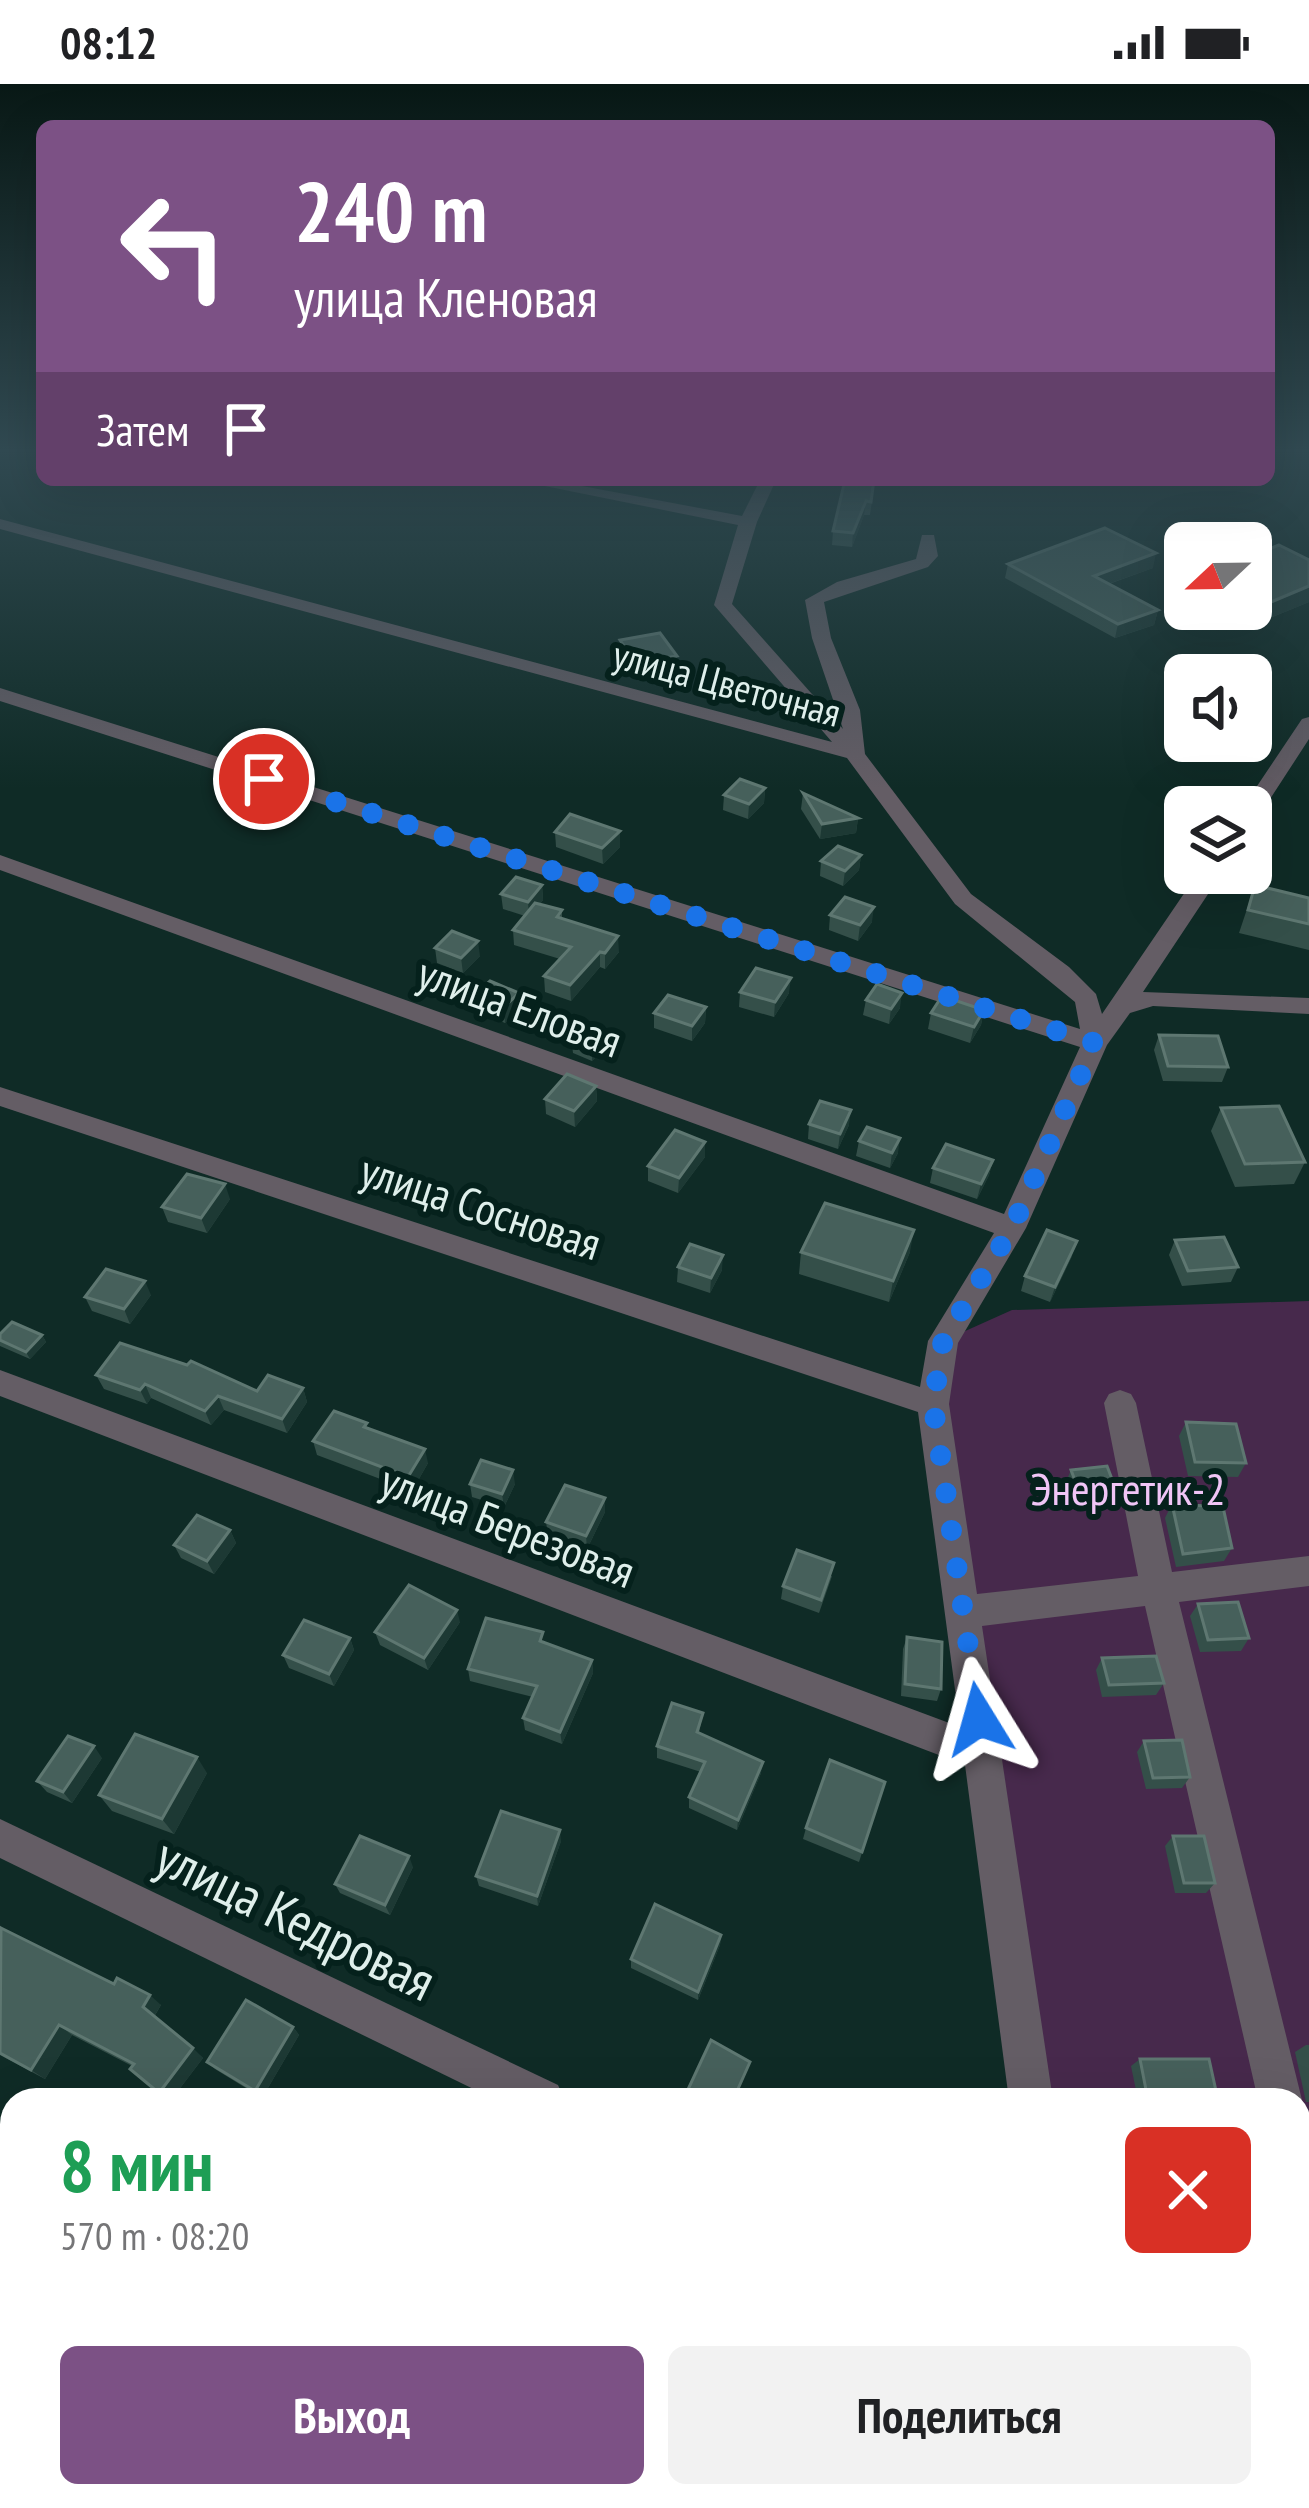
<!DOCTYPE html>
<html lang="ru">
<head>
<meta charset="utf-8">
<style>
	:root { --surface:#fff; --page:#f2f2f2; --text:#202124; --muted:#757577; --accent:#7c5185 }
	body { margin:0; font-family:"PT Sans Narrow",sans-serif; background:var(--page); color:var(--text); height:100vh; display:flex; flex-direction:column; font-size:45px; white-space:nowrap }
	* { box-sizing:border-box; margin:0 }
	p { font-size:39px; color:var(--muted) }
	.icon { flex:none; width:66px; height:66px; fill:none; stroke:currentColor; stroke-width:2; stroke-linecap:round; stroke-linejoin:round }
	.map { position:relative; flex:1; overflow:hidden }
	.sheet { position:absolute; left:0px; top:2004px; width:1311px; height:420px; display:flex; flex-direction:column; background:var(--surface); border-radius:36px 36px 0 0; box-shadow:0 12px 48px #0002 }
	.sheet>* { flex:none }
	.top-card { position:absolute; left:36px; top:36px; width:1239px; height:366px; border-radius:18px; box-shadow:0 12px 48px #0002; background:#7c5185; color:#fff; overflow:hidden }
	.needle { width:78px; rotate:248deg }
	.tools { position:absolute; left:1164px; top:438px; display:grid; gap:24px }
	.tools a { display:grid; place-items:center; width:108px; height:108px; border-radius:18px; background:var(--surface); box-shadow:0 12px 48px #0002; font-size:60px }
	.pin { position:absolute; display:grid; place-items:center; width:102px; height:102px; color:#fff; margin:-51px; border:6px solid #fff; border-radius:50%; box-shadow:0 3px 12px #0007 }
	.me { position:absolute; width:132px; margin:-66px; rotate:352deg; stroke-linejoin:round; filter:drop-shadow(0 0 9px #0008) }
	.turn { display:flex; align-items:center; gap:42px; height:252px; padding:0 60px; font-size:54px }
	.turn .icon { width:156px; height:156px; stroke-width:2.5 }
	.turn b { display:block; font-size:84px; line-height:102px }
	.then { display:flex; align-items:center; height:114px; padding:0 60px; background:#0003; gap:24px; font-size:45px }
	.round { display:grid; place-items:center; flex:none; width:126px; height:126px; border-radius:18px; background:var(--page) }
	.headline { display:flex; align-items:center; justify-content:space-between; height:204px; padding:0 60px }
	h1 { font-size:72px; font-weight:700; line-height:90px; color:#1e9e55 }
	.action { display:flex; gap:24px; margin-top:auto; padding:24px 60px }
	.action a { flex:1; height:138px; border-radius:18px; background:var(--accent); color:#fff; font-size:48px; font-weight:700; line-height:138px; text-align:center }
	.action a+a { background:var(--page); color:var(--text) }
	.status { display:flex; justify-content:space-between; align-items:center; height:84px; padding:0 60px; background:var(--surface); direction:ltr }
	.status svg { height:33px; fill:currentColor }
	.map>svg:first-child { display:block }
	.green { fill:#47294c }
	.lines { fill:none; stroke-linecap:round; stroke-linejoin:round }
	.minor { fill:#645d65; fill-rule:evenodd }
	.wall { fill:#344f49 }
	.shaded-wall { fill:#1d3934 }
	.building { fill:#46605b; stroke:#5e7771; stroke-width:3 }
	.route { stroke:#1a73e8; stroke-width:21; stroke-dasharray:0 37.8 }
	.labels { text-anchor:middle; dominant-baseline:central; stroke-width:12; stroke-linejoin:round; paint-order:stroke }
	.far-street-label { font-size:39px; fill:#dfefeb; stroke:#05211c }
	.street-label { font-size:45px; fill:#dfefeb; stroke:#05211c }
	.park-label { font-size:45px; fill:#f0c5f6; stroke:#05211c }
	.near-street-label { font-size:54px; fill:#dfefeb; stroke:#05211c }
</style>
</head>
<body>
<div class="status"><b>08:12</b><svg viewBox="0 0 49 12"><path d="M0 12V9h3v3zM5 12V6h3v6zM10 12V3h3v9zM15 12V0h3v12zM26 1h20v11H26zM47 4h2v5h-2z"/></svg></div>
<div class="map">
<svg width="1309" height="2424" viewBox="0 0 1309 2424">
	<rect width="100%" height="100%" fill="#0f2b26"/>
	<path class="green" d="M1309,1217V2337L1299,2339V2016H1031L933,1320L943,1257L1012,1226Z"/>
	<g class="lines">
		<g class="minor">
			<path d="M515,396H550L742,432L760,396H776L757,438L732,520L843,645L812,554L805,516L837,498L916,475L922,451H934L938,472L928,483L824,518L831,554L860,626L865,670L971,810L1069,883L1096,910L1102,930L1198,789H1222L1143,908L1309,914V930L1153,922L1130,929L1107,961L1026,1144L958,1259L949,1320L977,1510L1138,1492L1104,1319L1109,1310L1120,1306L1131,1310L1136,1319L1172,1488L1309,1472V1502L1179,1518L1302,2016L1299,2022V2016H1258L1145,1522L982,1542L1053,2016H1009L965,1681L0,1312V1286L960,1643L918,1328L0,1022V1003L920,1303L928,1257L994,1149L0,786V771L1004,1130L1080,963L0,617V604L1080,945L1075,918L955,820L847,674L0,445V435L832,658L714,521L738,441Z"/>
			<path d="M1309,633V655L1259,732L1251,734V723H1243L1302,635Z"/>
			<path d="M0,1735L558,2001L565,2016H496L0,1774Z"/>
			<path d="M1299,2075L1309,2079V2162L1299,2158Z"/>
			<path d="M1309,2313V2361L1299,2363V2315Z"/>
			<path d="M1060,2412H1110L1112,2424H1062Z"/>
		</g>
	</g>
	<g class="wall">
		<path d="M875,396L870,431H864L852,463L832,461L833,447Z"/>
		<path d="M1251,472L1309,476V518L1265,536L1243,525H1251Z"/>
		<path d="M1008,480L1153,484L1109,500L1158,526L1154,541L1115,554L1005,494Z"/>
		<path d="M620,556L677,572V586L636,594L620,571Z"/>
		<path d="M765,704L764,719L748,735L723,726L724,711Z"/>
		<path d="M803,709L858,734L856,749L820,755L801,725Z"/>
		<path d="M620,747V763L603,780L556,763L555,748Z"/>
		<path d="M861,771L859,786L843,802L820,792L821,777Z"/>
		<path d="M542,801L543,816L540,820L562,826V835L619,868L605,885L600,883L571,917L545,908L544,892L560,875L514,861L513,846L525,832L503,825L501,810Z"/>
		<path d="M1255,801L1309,814V866L1239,849Z"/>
		<path d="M830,831L872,838L858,857L829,846Z"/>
		<path d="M435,864L480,872L463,889L437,879Z"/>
		<path d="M740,908L789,909L774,933L739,923Z"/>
		<path d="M475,911L520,924L505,939L477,927Z"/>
		<path d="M866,916L900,924L889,940L863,931Z"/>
		<path d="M706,923L705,939L692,957L654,944V929Z"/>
		<path d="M984,926L981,941L970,959L928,945L931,929Z"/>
		<path d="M609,951V959L592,977L573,969L572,961Z"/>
		<path d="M1159,951L1228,983L1222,998L1163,997L1154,966Z"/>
		<path d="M596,1002L597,1017L575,1043L546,1030L545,1015Z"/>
		<path d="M1221,1024L1305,1078L1294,1100L1235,1103L1211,1047Z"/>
		<path d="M809,1040L849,1041L838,1065L808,1055Z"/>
		<path d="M859,1057L898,1069L890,1084L856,1072Z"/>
		<path d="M705,1058V1073L678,1109L648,1097V1082Z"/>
		<path d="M993,1076L989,1091L977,1115L930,1099L933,1084Z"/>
		<path d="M230,1115L207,1149L168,1138L162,1123Z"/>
		<path d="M1175,1156L1238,1183L1231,1198L1182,1202L1169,1171Z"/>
		<path d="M801,1168H910L889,1218L799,1190Z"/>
		<path d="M1072,1172L1050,1218L1021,1207L1025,1192Z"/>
		<path d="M678,1183L722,1186L710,1209L677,1198Z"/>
		<path d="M151,1211L130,1240L92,1227L85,1213Z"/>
		<path d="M0,1250L42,1251L46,1258L30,1275L0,1262Z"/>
		<path d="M96,1291L257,1307L303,1304L307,1318L287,1349L224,1326L211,1341L151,1314L147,1320L104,1305Z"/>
		<path d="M1186,1338L1246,1379L1238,1393L1188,1392L1179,1352Z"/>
		<path d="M313,1357L428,1379L412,1407L317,1371Z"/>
		<path d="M1071,1386L1115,1403L1112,1409L1076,1414L1068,1393Z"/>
		<path d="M470,1400H515L504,1423L472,1413Z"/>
		<path d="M605,1414V1428L587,1465L548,1451L546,1438Z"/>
		<path d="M1172,1420L1232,1464L1224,1477L1176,1483L1165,1434Z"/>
		<path d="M230,1446L236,1459L214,1490L181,1474L174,1461Z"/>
		<path d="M832,1492L819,1529L781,1515L783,1502Z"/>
		<path d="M1198,1520L1249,1554L1241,1567L1200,1568L1190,1532Z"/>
		<path d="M460,1538L428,1586L380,1561L375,1548Z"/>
		<path d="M907,1553L941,1605L937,1617L901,1612L903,1565Z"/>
		<path d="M350,1554L354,1566L334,1602L289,1584L283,1571Z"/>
		<path d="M544,1559L592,1576L593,1589L562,1660L525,1646L523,1634L533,1613L470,1597L468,1585Z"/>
		<path d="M1102,1574L1164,1599L1156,1611L1102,1613L1096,1586Z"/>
		<path d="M703,1629L699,1649L761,1689L737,1746L689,1724V1713L701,1688L657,1674V1662Z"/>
		<path d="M1144,1657L1190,1693L1182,1704L1146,1705L1137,1668Z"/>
		<path d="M102,1674L72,1719L47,1708L37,1697Z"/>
		<path d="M207,1689L174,1750L112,1727L99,1711Z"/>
		<path d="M885,1698L859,1778L803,1755L806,1744Z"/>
		<path d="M1173,1752L1215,1799L1206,1809H1175L1165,1762Z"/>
		<path d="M561,1757L538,1822L479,1802L476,1792Z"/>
		<path d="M413,1783L390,1831L340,1809L335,1800Z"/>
		<path d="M0,1845L161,1921L154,1933L203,1974L171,2016H168L130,1985L132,1982L72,1951L45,1995L0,1971Z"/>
		<path d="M721,1851L720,1861L698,1916L631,1884V1875Z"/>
		<path d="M293,1943L299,1951L262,2014L215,1985L207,1978Z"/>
		<path d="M1306,1961H1309V2018H1306L1295,1968Z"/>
		<path d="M1140,1975L1218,2016H1138L1131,1982Z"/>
		<path d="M1274,2413L1287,2414L1289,2424H1221L1219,2417Z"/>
	</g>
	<g class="shaded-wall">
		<path d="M866,417L864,431L852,463L853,449Z"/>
		<path d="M1156,469L1153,484L1091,506L1094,492Z"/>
		<path d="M1309,502V518L1265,536L1271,518Z"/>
		<path d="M1158,526L1154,541L1115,554L1118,540Z"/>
		<path d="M677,572V586L636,594L635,579Z"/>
		<path d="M765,704L764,719L748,735L749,720Z"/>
		<path d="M858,734L856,749L820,755L822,740Z"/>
		<path d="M620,747V763L603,780L602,764Z"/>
		<path d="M861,771L859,786L843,802L845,787Z"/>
		<path d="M542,801L543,816L529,833L528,818Z"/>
		<path d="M874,823L872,838L858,857L860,841Z"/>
		<path d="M618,852L619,868L605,885V869Z"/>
		<path d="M478,857L480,872L463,889L461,874Z"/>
		<path d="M600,868V883L571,917L570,901Z"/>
		<path d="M791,894L789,909L774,933L775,918Z"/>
		<path d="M519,909L520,924L505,939L504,923Z"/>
		<path d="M902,909L900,924L889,940L891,925Z"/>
		<path d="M706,923L705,939L692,957V942Z"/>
		<path d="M984,926L981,941L970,959L974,943Z"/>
		<path d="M609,951V959L592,977V969Z"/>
		<path d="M596,1002L597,1017L575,1043L574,1027Z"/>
		<path d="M851,1026L849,1041L838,1065L840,1050Z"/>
		<path d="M900,1054L898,1069L890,1084L892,1069Z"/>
		<path d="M705,1058V1073L678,1109L679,1094Z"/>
		<path d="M993,1076L989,1091L977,1115L981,1100Z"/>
		<path d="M225,1100L230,1115L207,1149L201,1134Z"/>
		<path d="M914,1146L910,1168L889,1218L893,1197Z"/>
		<path d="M1077,1157L1072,1172L1050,1218L1055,1203Z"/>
		<path d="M723,1171L722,1186L710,1209L711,1194Z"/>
		<path d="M145,1197L151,1211L130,1240L124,1225Z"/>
		<path d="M42,1251L46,1258L30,1275L26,1268Z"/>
		<path d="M145,1300L151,1314L147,1320L140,1306Z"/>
		<path d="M303,1304L307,1318L287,1349L282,1335Z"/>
		<path d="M218,1312L224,1326L211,1341L205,1327Z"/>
		<path d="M425,1365L428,1379L412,1407L408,1393Z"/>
		<path d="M513,1386L515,1400L504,1423L502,1410Z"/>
		<path d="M605,1414V1428L587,1465L586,1452Z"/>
		<path d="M230,1446L236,1459L214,1490L207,1477Z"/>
		<path d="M457,1526L460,1538L428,1586L424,1574Z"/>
		<path d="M350,1554L354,1566L334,1602L329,1590Z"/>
		<path d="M592,1576L593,1589L562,1660L560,1648Z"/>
		<path d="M94,1662L102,1674L72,1719L63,1708Z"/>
		<path d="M197,1673L207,1689L174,1750L162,1735Z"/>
		<path d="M763,1678L761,1689L737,1746L738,1736Z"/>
		<path d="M560,1746L561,1757L538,1822L537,1812Z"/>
		<path d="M409,1772L413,1783L390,1831L385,1821Z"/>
		<path d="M721,1851L720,1861L698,1916V1908Z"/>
		<path d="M150,1911L161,1921L153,1934L143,1923Z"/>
		<path d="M59,1941L72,1951L45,1995L31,1986Z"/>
		<path d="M293,1943L299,1951L262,2014L255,2007Z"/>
		<path d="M193,1964L203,1974L171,2016H168L159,2009Z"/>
	</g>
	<g class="building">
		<path d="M845,396H874L871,418L866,417L853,449L833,447Z"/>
		<path d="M1105,444L1156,469L1094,492L1158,526L1118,540L1008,480Z"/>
		<path d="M1279,461L1309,476V502L1271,518L1251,508V472Z"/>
		<path d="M660,549L677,572L635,579L620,556Z"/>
		<path d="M740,695L765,704L749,720L724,711Z"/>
		<path d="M803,709L858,734L822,740Z"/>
		<path d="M570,730L620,747L602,764L555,748Z"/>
		<path d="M838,762L861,771L845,787L821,777Z"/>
		<path d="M516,793L542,801L528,818L501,810Z"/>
		<path d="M1255,801L1309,814V840L1248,826Z"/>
		<path d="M845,813L874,823L860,841L830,831Z"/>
		<path d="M535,819L562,826L557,833L618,852L605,869L600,868L570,901L544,892L571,863L513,846Z"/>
		<path d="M452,847L478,857L461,874L435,864Z"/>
		<path d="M756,884L791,894L775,918L740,908Z"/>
		<path d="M490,897L519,909L504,923L475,911Z"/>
		<path d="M877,900L902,909L891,925L866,916Z"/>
		<path d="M668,911L706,923L692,942L654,929Z"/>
		<path d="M942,912L984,926L974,943L931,929Z"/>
		<path d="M590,943L609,951L592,969L572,961Z"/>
		<path d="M1159,951L1218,952L1228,983L1168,982Z"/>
		<path d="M567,990L596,1002L574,1027L545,1015Z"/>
		<path d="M820,1017L851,1026L840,1050L809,1040Z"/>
		<path d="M1279,1022L1305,1078L1245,1080L1221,1024Z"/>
		<path d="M867,1043L900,1054L892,1069L859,1057Z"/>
		<path d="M675,1046L705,1058L679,1094L648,1082Z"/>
		<path d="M946,1060L993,1076L981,1100L933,1084Z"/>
		<path d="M187,1090L225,1100L201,1134L162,1123Z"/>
		<path d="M825,1119L914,1146L893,1197L801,1168Z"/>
		<path d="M1047,1146L1077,1157L1055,1203L1025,1192Z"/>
		<path d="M1224,1153L1238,1183L1188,1187L1175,1156Z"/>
		<path d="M690,1160L723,1171L711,1194L678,1183Z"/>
		<path d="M106,1185L145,1197L124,1225L85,1213Z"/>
		<path d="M12,1238L42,1251L26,1268L0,1256V1250Z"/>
		<path d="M120,1259L187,1281L191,1277L257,1307L268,1291L303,1304L282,1335L218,1312L205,1327L145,1300L140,1306L96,1291Z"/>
		<path d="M334,1327L367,1339L364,1343L425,1365L408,1393L313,1357Z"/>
		<path d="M1186,1338L1236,1340L1246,1379L1195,1378Z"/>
		<path d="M481,1376L513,1386L502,1410L470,1400Z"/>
		<path d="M1107,1382L1115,1403L1079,1407L1071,1386Z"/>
		<path d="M565,1401L605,1414L586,1452L546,1438Z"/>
		<path d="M1172,1420L1223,1423L1232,1464L1183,1470Z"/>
		<path d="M197,1431L230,1446L207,1477L174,1461Z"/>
		<path d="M797,1466L834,1479L821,1516L783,1502Z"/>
		<path d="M409,1501L457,1526L424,1574L375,1548Z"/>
		<path d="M1238,1518L1249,1554L1208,1556L1198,1520Z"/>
		<path d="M486,1534L543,1548L540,1557L592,1576L560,1648L523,1634L537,1602L468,1585Z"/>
		<path d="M304,1536L350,1554L329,1590L283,1571Z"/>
		<path d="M907,1553L942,1558L941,1605L905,1600Z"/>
		<path d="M1156,1572L1164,1599L1109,1601L1102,1574Z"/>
		<path d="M672,1619L703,1629L697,1648L763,1678L738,1736L689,1713L705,1678L657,1662Z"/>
		<path d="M135,1650L197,1673L162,1735L99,1711Z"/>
		<path d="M68,1652L94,1662L63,1708L37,1697Z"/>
		<path d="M1182,1656L1190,1693L1153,1694L1144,1657Z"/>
		<path d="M830,1676L885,1698L862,1768L806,1744Z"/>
		<path d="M501,1727L560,1746L537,1812L476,1792Z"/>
		<path d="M360,1752L409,1772L385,1821L335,1800Z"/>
		<path d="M1173,1752H1204L1215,1799H1184Z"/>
		<path d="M655,1820L721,1851L698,1908L631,1875Z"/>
		<path d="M1,1844L114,1900L117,1894L150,1911L143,1923L193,1964L159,2009L130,1985L134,1980L59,1941L31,1986L0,1969Z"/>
		<path d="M246,1916L293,1943L255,2007L207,1978Z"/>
		<path d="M711,1956L750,1978L733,2016H687L684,2014Z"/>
		<path d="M1140,1975H1209L1218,2016H1148Z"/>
		<path d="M1299,2195H1309V2283L1299,2284Z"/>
		<path d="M1287,2414L1289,2424H1233L1231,2417Z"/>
	</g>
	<linearGradient id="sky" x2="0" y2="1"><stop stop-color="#081815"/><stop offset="0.52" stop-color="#314a52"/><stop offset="1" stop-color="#314a52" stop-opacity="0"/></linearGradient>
	<rect width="1309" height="705" fill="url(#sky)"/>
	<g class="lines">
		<path class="route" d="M264,695L1095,959L1012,1144L943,1257L933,1320L979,1635"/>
	</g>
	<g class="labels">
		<g class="far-street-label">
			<text transform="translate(727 599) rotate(15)">улица Цветочная</text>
		</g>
		<g class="street-label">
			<text transform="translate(520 922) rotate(20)">улица Еловая</text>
			<text transform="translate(481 1122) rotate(18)">улица Сосновая</text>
			<text transform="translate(508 1441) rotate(21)">улица Березовая</text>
		</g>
		<g class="park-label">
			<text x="1128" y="1404">Энергетик-2</text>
		</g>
		<g class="near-street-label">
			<text transform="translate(296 1834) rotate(26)">улица Кедровая</text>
		</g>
	</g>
</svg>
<div class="tools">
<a><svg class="needle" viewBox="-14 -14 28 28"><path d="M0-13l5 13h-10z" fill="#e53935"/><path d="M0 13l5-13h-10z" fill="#757577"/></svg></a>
<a><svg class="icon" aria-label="sound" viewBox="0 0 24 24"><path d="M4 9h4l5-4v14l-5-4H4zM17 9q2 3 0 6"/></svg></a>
<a><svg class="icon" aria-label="layers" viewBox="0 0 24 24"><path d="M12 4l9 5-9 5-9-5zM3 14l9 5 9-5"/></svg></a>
</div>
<div class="pin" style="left:264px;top:695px;background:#d93025"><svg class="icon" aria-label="arrive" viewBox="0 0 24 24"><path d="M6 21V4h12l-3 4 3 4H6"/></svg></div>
<svg class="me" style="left:979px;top:1635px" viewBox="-20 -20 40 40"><path d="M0-17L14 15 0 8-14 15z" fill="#1a73e8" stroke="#fff" stroke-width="4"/></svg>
<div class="top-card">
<div class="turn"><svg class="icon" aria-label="left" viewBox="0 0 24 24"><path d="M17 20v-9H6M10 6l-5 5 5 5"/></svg><div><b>240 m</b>улица Кленовая</div></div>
<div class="then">Затем<svg class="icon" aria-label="arrive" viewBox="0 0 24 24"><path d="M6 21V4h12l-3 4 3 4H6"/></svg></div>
</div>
<section class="sheet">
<div class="headline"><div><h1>8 мин</h1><p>570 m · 08:20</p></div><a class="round" style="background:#d93025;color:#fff"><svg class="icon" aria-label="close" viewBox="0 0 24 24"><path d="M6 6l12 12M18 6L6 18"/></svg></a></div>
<div class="action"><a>Выход</a><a>Поделиться</a></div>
</section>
</div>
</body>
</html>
